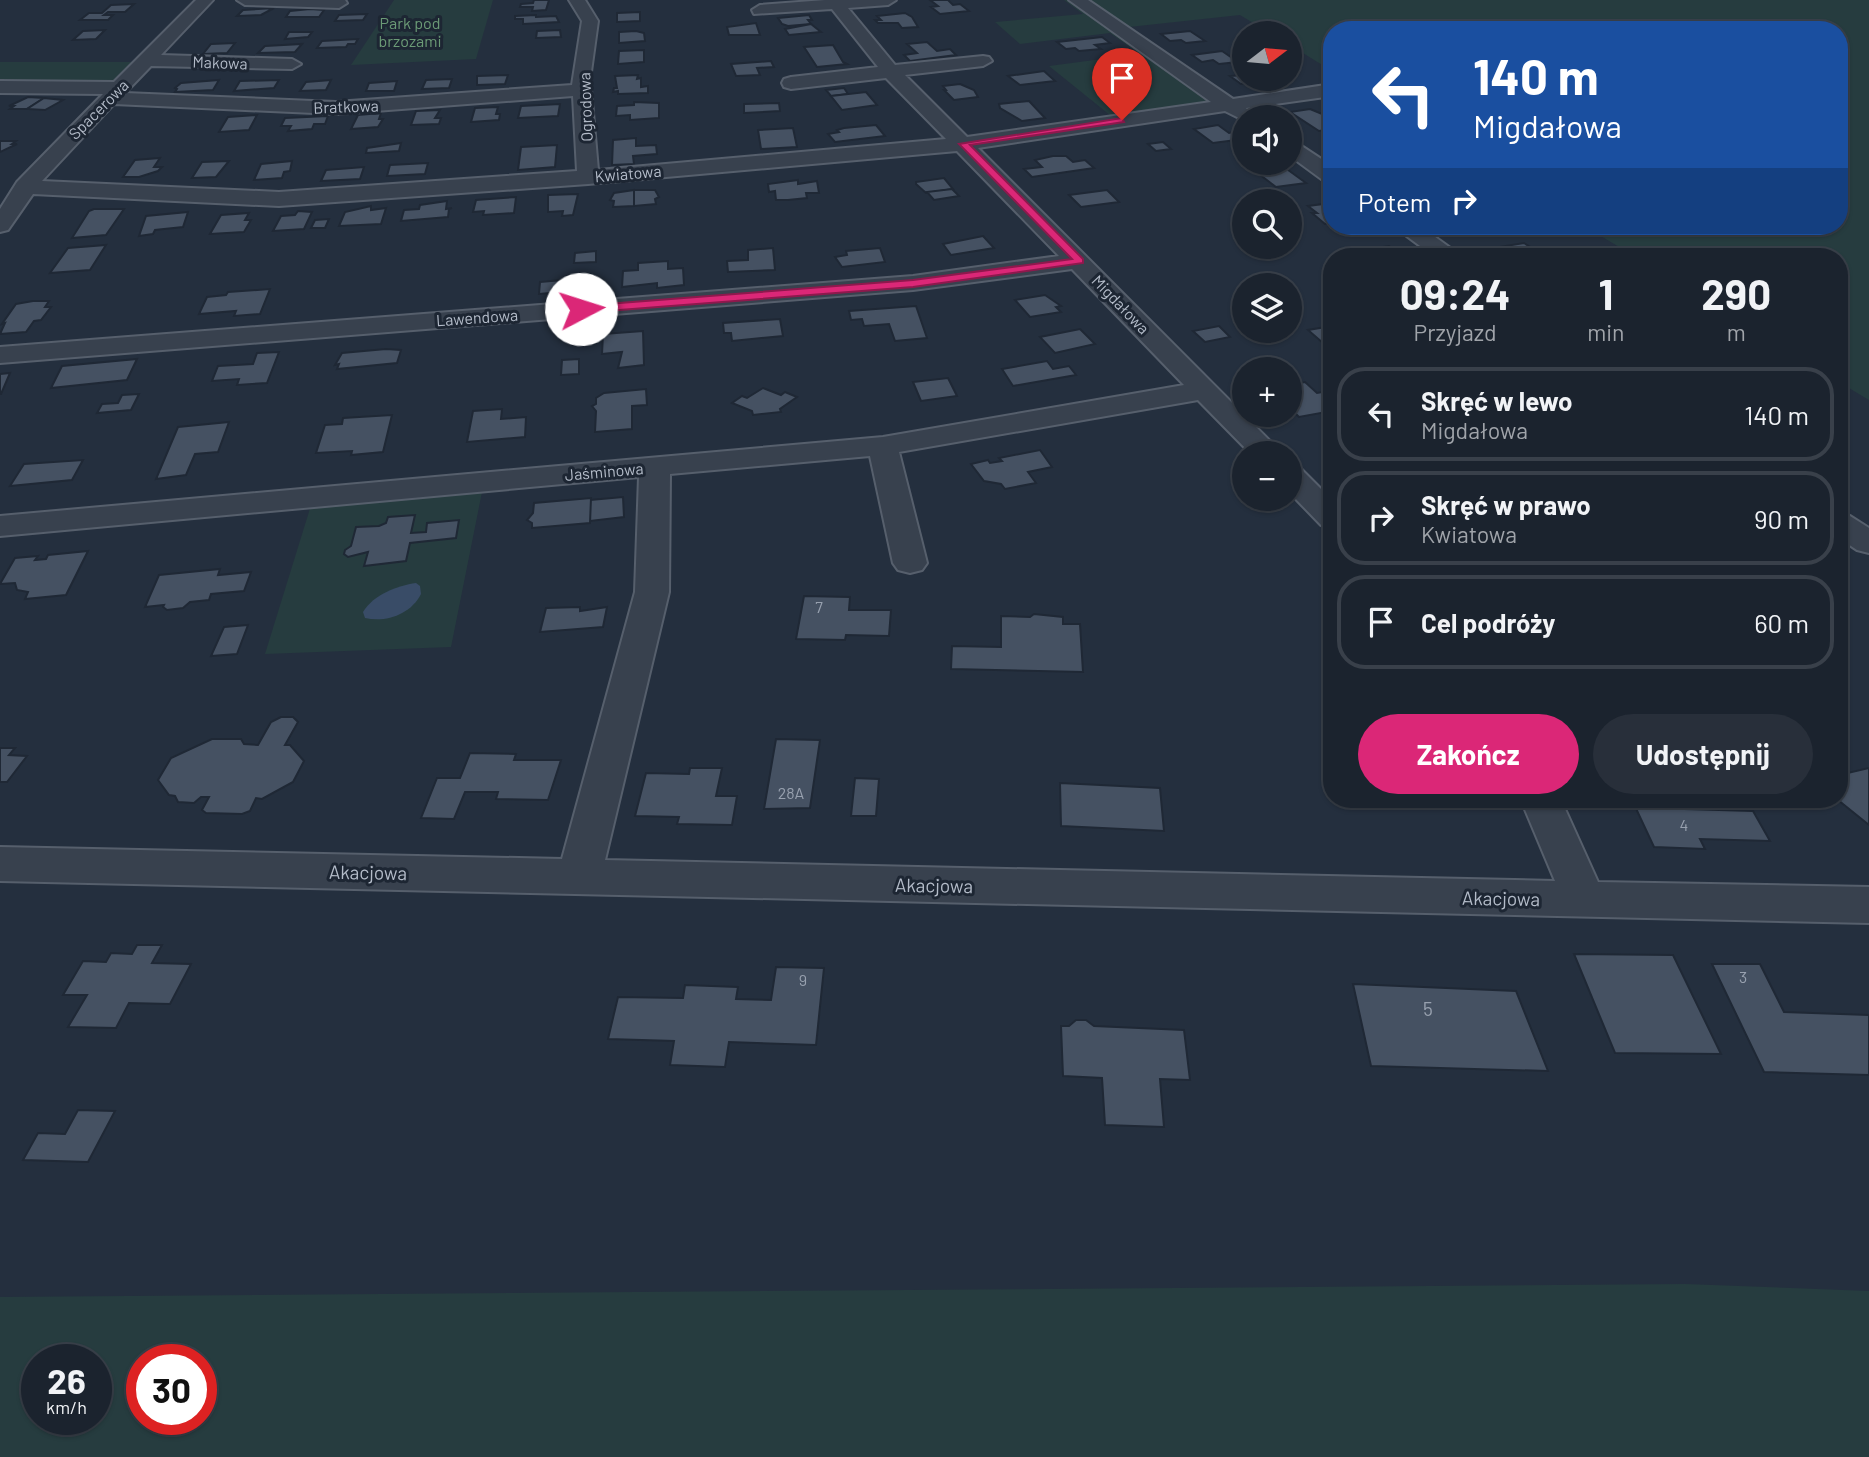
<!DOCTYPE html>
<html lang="pl">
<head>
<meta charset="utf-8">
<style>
	:root { --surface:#1b232e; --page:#282f3a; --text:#f1f3f6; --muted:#a0a4aa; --line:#39404a; --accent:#db2777 }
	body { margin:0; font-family:Barlow,sans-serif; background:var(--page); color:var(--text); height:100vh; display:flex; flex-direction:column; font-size:26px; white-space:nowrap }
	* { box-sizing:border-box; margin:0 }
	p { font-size:23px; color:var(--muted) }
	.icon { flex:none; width:38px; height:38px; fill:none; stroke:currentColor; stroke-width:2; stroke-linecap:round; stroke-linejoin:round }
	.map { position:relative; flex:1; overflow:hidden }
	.details { position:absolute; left:1323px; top:248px; width:525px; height:560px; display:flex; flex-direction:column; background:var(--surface); border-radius:28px; box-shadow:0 2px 5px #0004,0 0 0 2px var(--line) }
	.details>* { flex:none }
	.hud { position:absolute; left:1323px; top:21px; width:525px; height:214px; border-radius:28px; box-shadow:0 2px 5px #0004,0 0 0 2px var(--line); background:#1a4fa0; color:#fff; overflow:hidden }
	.needle { width:46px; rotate:74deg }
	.tools { position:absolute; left:1232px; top:21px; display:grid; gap:14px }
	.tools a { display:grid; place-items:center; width:70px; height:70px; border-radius:50%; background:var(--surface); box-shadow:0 2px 5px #0004,0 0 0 2px var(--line); font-size:35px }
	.speed { position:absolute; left:21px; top:1344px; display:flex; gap:14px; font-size:35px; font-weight:700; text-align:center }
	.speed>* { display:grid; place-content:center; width:91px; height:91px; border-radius:50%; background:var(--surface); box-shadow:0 2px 5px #0004,0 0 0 2px var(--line); line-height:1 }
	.speed small { font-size:18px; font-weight:400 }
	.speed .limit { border:10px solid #d22; background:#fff; color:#111 }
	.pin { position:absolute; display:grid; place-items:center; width:60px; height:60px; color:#fff; margin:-72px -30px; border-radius:50% 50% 50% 0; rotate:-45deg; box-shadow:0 0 7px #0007 }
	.pin .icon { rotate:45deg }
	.me { position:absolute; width:77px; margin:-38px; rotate:85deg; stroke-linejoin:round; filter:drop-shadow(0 0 5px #0008) }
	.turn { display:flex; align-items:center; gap:24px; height:147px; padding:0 35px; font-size:32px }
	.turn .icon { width:91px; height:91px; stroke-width:2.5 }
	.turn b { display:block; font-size:49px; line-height:60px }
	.then { display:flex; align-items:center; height:66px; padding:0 35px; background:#0003; gap:14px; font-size:26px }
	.eta { display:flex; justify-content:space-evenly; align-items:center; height:119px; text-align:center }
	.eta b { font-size:42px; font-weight:700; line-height:49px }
	.action { display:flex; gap:14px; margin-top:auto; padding:14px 35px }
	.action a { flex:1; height:80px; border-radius:42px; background:var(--accent); color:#fff; font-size:28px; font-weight:700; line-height:80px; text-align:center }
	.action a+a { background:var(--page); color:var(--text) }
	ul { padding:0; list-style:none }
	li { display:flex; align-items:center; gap:21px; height:94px; margin:0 14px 10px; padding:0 21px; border:4px solid var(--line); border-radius:28px }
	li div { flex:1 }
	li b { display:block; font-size:26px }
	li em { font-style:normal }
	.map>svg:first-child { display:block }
	.green { fill:#263c3f; fill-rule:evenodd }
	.water { fill:#394c67 }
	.building { fill:#455162; stroke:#1f2835; stroke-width:2 }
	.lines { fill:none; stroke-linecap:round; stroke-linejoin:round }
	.minor-casing { stroke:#565f6c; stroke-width:4 }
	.minor { fill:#38414e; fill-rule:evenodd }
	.route { fill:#db2777; stroke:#8e194d; stroke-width:2 }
	.labels { text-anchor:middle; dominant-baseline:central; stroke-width:6; stroke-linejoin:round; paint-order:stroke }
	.far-park-label { font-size:16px; fill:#6b9a76; stroke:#1d2633 }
	.far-street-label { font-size:16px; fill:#b4bcc9; stroke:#1d2633 }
	.number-label { font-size:16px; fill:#98a1af }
	.street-label { font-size:19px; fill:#b4bcc9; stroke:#1d2633 }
	.near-number-label { font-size:19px; fill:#98a1af }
</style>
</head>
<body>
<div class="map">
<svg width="1869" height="1457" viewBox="0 0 1869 1457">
	<rect width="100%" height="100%" fill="#242f3e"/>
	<g class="green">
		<path d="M394,0H493L476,59L351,65Z"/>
		<path d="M1064,0H1869V400L1839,382V257H1636L1584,226H1839V30H1332V71L1290,45V33H1270L1240,15L1129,27L1238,106L1121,124L1049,66L1140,54L1110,33L1020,44L995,22L1083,14Z"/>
		<path d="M0,62H135L110,87L0,86Z"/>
		<path d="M483,487L451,647L265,654L312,502Z"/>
		<path d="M1685,1284L1869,1291V1457H0V1297ZM37,1360H96V1419H37ZM142,1360H201V1419H142Z"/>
	</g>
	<path class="water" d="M416,583L420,586L421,594C411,614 386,623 365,618L363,612C374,594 397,586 416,583Z"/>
	<g class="building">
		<path d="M534,0H549L546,10L532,11L533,7H520L521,4L533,3Z"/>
		<path d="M930,0H948L953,5L960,4L969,11L940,14L931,7L938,6Z"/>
		<path d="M134,4L125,12H108L104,15H113L108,20H80L89,13H102L111,5Z"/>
		<path d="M274,8L261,15L237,16L243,10Z"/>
		<path d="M310,9L324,10L319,17H286L290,11Z"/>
		<path d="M640,12V21L617,22V13Z"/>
		<path d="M905,13L912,17L918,27L902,28L898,23H878L875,20H881L877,16Z"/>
		<path d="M367,14L363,20L335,21L339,15Z"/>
		<path d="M536,15V17L556,16L559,22L523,24V19H515V16Z"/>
		<path d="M809,15L812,20H808L811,24L788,26L782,24L778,18Z"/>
		<path d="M756,23L760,35H729L727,27Z"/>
		<path d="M811,24L821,32L789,35L785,29Z"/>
		<path d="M105,30L96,39L73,40L83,31Z"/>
		<path d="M560,30L561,37L536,38L537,31Z"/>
		<path d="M636,31L644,33L645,41L619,43V32Z"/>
		<path d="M1190,31L1205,41L1186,43L1181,40L1170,41L1161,34Z"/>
		<path d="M289,32H312L308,37L285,39Z"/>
		<path d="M1102,37L1110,43L1095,45L1101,49L1079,51L1075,48L1066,49L1057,42Z"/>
		<path d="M358,39L355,44H348L346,47L317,48L322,41Z"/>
		<path d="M927,42L937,51L950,49L956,55L910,61L904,55L917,53L907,44Z"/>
		<path d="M235,43L227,53L203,54L211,44Z"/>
		<path d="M302,44L295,52L258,53L265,46Z"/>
		<path d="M833,45L843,62L847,64L817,67L804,47Z"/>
		<path d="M644,50V62L618,64L619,51Z"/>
		<path d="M1222,51L1238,62L1219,64L1213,60L1202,62L1192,55Z"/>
		<path d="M771,61L774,67L757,68L760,75L736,76L731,64Z"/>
		<path d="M1044,71L1055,81L1020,85L1008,76Z"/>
		<path d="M508,75L505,84L477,85V76Z"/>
		<path d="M638,75L637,79L641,78V87L648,86V93L618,94V91L613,92L614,88H617L615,76Z"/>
		<path d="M1244,75V79H1270L1278,84L1259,87L1252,82L1241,84L1230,76Z"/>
		<path d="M452,79L449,88L422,89L426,80Z"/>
		<path d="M219,80L213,90L175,92L177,89L175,88L181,83Z"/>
		<path d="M279,80L274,88L234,91L240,81Z"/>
		<path d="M331,80L326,90L300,91L306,82Z"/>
		<path d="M397,81L394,91H366L369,83Z"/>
		<path d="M960,84L974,90L978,97L954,100L944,90H946L943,86Z"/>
		<path d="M844,88L848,94L831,96L826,90Z"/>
		<path d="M866,92L877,105L842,110L831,96Z"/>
		<path d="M28,97L44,98L27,109H10L14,106H9Z"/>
		<path d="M44,98L63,100L45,110L27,109Z"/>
		<path d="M1029,101L1045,118L1022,121L1000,108L999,104Z"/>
		<path d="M634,102L659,103V118L630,120V115L616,116L617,106L634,105Z"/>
		<path d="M779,103L780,111L744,113V104Z"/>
		<path d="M560,104L558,116L518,118L521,106Z"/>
		<path d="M498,107L496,114H500L499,120L471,122L475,108Z"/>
		<path d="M1310,109L1332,118V129L1319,131L1290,112Z"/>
		<path d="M440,110L435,118H441L439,124L411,125L416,111Z"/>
		<path d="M381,113L379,119H383L378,127L351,129L358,115Z"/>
		<path d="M257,115L249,130L219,132L228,117Z"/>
		<path d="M328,116L325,124H314L312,129L288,131L291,126H281L285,118Z"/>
		<path d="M876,125L885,136L835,142L828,134L839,132L837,130L844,128Z"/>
		<path d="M1218,125L1229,133L1234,132L1244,139L1213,143L1194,129Z"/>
		<path d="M793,128L797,147L761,149L758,130Z"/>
		<path d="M636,138V146L656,145L657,154L633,156L634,164L612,165L613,140Z"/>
		<path d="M0,141H16L12,144H17L0,152Z"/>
		<path d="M1163,142L1171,149L1156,151L1148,144Z"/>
		<path d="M401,143L399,151L366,153L367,148Z"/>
		<path d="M557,145L555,167L518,170L521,147Z"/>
		<path d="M1053,156H1066L1073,162L1085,160L1094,168L1032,177L1024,169L1042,167L1035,160Z"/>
		<path d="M160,158L154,167H162L158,171L139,177H123L135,160Z"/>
		<path d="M229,161L216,177L192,178L202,162Z"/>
		<path d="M292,161L290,171L284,172L282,178L254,180L261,164Z"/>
		<path d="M428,163L425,174L387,176L390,165Z"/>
		<path d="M364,167L360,179L321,181L326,170Z"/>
		<path d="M1284,167L1306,183L1276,187L1255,171Z"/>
		<path d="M944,178L953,189L926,193L916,184V182Z"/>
		<path d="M798,180V184L817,181L819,193H806L807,198L788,200H776L775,191L769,192L768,184Z"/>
		<path d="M952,189L959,196L934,200L927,192Z"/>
		<path d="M634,190V206L613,207L614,201L610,200L614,193Z"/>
		<path d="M634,190H655L659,197L655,199L656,204L634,206Z"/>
		<path d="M1107,190L1119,202L1081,207L1069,195Z"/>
		<path d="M578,194L573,215L562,216L563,211L548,212V195Z"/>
		<path d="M516,197L514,213L483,215L484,211L473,212L476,200Z"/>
		<path d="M447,201L446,209L452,208L449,209L448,217L401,221L404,210L419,209L420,205Z"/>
		<path d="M1331,203L1332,224H1325L1312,213H1317L1308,206Z"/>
		<path d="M371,206V210L386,208L381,224L339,226L345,212Z"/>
		<path d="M94,209H124L106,235L72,238L89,211Z"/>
		<path d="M298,211L312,212L304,229L273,231L281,216L295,215Z"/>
		<path d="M188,212L183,227L155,230L153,234L139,236L146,216Z"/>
		<path d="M249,213L245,220H251L244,232L210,234L221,215Z"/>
		<path d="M329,219L325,228H311L315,220Z"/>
		<path d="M983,236L994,248L951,255L943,244Z"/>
		<path d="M1524,243L1546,257H1499L1487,249Z"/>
		<path d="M106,245L90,270L50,273L68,248Z"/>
		<path d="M1389,246L1399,253L1408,252L1415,257H1365L1357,251Z"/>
		<path d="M773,248L775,270L728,272L727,261L748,260V250Z"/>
		<path d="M880,248L885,262L842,267L835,257L847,255L846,251Z"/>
		<path d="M596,251V262L574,263L575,253Z"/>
		<path d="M668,261V269L683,268L684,285L657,288V283L622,287L623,271L638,270V263Z"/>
		<path d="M585,278L584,290L539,294L540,282Z"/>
		<path d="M270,289L260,314L234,316L236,311L199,314L207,297L226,295L228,292Z"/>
		<path d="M1045,295L1061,306L1056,307L1061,312L1030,317L1015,300Z"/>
		<path d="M33,301H49L45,307H51L41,320L34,321L26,332L0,334L5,323L2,324L16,304Z"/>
		<path d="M916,306L927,338L895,341L889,324L864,326L862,319L851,320L849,311Z"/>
		<path d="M780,319L783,336L732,341L731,333H724L723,323Z"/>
		<path d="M1219,326L1230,337L1205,342L1193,331Z"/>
		<path d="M1332,326V350H1331L1308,330Z"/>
		<path d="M1080,329L1095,344L1055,353L1040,337Z"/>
		<path d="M643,331L644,365L618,368L622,352L602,354L603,334Z"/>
		<path d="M386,349L401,350L397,363L337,369L339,364L335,365L342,353Z"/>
		<path d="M279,352L267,383L237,385L239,379L212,381L218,366L253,364L257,353Z"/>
		<path d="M137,359L127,380L51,388L62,366Z"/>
		<path d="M579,359V374L561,375L562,360Z"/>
		<path d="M1047,361L1053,369L1069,366L1076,375L1013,386L1002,369Z"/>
		<path d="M10,373L1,394H0V374Z"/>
		<path d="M948,378L957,396L921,401L913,382Z"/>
		<path d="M1305,382L1317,393L1328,391L1332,394V411L1299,417L1290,408L1293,406L1290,403V385Z"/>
		<path d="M763,388L781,395L785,392L797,397L780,409L781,412L753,415L752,411L732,403L742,396L747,398Z"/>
		<path d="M646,389L647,405L632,406V429L595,432L596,411L592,406L596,404V398L604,393Z"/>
		<path d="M139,394L131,410L97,413L102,404L118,403L122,395Z"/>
		<path d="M502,409L501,419L526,417L525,437L467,442L473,411Z"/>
		<path d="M392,415L383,452L351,455L352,451L316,453L325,425L342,424L343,418Z"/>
		<path d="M229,422L218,452L195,454L186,475L156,479L178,427Z"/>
		<path d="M1040,450L1052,467L1028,472L1036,483L1005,489L1001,484L984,481L971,464L988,460L990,463L1002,461L999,458Z"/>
		<path d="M83,460L72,480L10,486L24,464Z"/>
		<path d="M623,497L624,517L590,521V500Z"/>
		<path d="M591,498L590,523L532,528V523L527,520L533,513L534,503Z"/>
		<path d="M415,515L411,533L426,532L427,523L459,520L456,538L410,543L406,561L364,566L368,552L348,557L344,554L345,550L351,546L356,527L379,526L386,523L388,517Z"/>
		<path d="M88,551L66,595L25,599L28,592L17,590L15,583L0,584L15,558L38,556L35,560L46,559L48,555Z"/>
		<path d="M220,569L218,575L251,572L244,591L211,594L209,600L190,602L183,608L167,610L163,607L164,605L145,607L159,575Z"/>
		<path d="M804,596L850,597L849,610H891L889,636L846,635L845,640L796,639Z"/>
		<path d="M580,607V611L607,607L603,627L540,632L546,608Z"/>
		<path d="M1034,614L1063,617V624H1080L1083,672L951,669L952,646L1001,647V616L1030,617Z"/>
		<path d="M248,625L237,654L211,656L224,627Z"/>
		<path d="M281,717H293L298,722L285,745H290L304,761L293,782L262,799L256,798L250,811L242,814L206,813L202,810L209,797H201L194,803L178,802L175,796L169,795L158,780L171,758L212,739H241L244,744L258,745L271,722Z"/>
		<path d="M776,739L820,740L810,808L764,809Z"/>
		<path d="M0,748H15L9,755L27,756L7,782H0Z"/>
		<path d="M470,753L516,754L514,760H561L548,800L496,799L498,792H465L454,819L421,818L437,778H460Z"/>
		<path d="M690,768H722L716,796H737L732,825L677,824L679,817L635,816L646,773L689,774Z"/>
		<path d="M1869,768V825L1838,800L1839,775Z"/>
		<path d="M855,778L879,779L876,816H851Z"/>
		<path d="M1060,783L1160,788L1164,831L1061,826Z"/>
		<path d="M1632,800H1680L1685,809L1753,811L1770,841L1700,839L1705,849L1654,847Z"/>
		<path d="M137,945H162L152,963L191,964L170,1004L129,1003L116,1028L68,1027L87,995H63L83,961L106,962L111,953L132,954Z"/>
		<path d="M1574,954L1673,955L1721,1054L1615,1053Z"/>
		<path d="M1712,964H1760L1784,1012L1869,1015V1075L1764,1072Z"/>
		<path d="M776,967L824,968L816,1045L729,1042L725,1067L670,1065L674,1041L608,1039L618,997L683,998L685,985L738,987L736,999L771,1000Z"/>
		<path d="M1353,984L1516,991L1548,1071L1371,1066Z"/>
		<path d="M1076,1020H1086L1094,1026L1184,1030L1190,1080L1160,1079L1164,1127L1105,1125L1102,1078L1063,1076L1061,1026H1069Z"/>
		<path d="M78,1110L115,1111L88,1162L23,1160L38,1133L65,1134Z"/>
	</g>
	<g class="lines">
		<g class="minor-casing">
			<g id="minor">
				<path d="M196,0H213L161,55L292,59L301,64L292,69L151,66L125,93L336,102L572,85L582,21L569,0H585L598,21L590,79L598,170L946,139L886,78L791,89L784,87L782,83L784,79L791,77L878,67L832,9L754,14L752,10L760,5L825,0H896L888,5L848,8L895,65L983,56L989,57L992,61L983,66L905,75L967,137L1211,102L1069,0H1088L1233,99L1332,84V96L1246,108L1249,112L1246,116L1239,118L1225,111L978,148L1282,453H1250L1198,400L899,452L927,563L922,570L910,573L898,570L893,563L870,456L670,474L669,592L605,860L1555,881L1521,800H1561L1598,882L1869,887V923L0,881V847L562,859L635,592L639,477L0,536V516L883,437L1184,385L1072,269L913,290L0,363V347L913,276L1059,256L957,151L588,184L279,206L33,194L8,230L0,232V209L17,182L103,94L0,93V81L114,82ZM573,96L577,171L279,192L42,181L114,104L336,114Z"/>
				<path d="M237,0H345L347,3L339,8L245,5Z"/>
				<path d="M1290,141L1297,143L1332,166V182L1324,181L1290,156Z"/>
				<path d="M1393,226H1420L1463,257H1435Z"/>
				<path d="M1290,467L1301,469L1332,500V528L1321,525L1290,493Z"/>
				<path d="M1839,513L1850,516L1869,528V553L1857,550L1839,538Z"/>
			</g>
		</g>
		<use href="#minor" class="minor"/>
	</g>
	<path class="route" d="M1122,118L1124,122L970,145L1083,259V263L913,287L581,313L576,309L581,306L913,280L1072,259L959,144Z"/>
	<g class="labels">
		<g class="far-park-label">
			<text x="410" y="22">Park pod<tspan x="410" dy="18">brzozami</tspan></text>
		</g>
		<g class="far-street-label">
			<text transform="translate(220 62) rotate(2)">Makowa</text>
			<text transform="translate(346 106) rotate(-2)">Bratkowa</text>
			<text transform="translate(585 107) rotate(-92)">Ogrodowa</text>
			<text transform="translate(98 109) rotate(-45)">Spacerowa</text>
			<text transform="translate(628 173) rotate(-5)">Kwiatowa</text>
			<text transform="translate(1121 304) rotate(46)">Migdałowa</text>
			<text transform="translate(477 317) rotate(-4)">Lawendowa</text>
			<text transform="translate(604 471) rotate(-5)">Jaśminowa</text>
		</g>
		<g class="number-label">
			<text x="819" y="606">7</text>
			<text x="791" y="792">28A</text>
			<text x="1684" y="824">4</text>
			<text x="1743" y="976">3</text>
			<text x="803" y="979">9</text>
		</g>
		<g class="street-label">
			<text transform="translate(368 872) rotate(1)">Akacjowa</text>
			<text transform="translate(934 885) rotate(1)">Akacjowa</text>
			<text transform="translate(1501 898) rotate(1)">Akacjowa</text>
		</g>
		<g class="near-number-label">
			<text x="1428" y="1008">5</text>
		</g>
	</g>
</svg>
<div class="tools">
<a><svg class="needle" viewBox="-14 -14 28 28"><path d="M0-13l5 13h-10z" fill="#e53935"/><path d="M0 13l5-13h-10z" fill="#a0a4aa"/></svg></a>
<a><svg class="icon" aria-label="sound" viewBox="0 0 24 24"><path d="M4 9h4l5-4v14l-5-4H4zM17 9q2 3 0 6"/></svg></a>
<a><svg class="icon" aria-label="search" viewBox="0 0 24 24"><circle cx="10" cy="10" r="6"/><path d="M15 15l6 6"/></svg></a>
<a><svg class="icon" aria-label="layers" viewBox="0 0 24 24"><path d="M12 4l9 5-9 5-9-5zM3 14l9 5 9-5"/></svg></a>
<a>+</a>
<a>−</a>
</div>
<div class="speed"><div>26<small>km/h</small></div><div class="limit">30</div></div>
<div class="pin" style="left:1122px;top:120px;background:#d93025"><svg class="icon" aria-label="arrive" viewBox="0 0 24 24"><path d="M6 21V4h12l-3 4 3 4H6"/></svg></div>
<svg class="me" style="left:581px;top:309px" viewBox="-20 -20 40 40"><circle r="19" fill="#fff"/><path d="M0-13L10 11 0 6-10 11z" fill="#db2777"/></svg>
<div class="hud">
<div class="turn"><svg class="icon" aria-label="left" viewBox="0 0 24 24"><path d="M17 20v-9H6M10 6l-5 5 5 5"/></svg><div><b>140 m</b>Migdałowa</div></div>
<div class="then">Potem<svg class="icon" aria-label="right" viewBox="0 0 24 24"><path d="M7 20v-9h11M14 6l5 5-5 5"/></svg></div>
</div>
<section class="details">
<div class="eta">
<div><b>09:24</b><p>Przyjazd</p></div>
<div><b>1</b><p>min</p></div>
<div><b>290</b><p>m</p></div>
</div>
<ul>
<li><svg class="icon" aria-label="left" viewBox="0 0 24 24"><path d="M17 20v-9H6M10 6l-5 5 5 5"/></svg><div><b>Skręć w lewo</b><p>Migdałowa</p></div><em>140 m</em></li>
<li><svg class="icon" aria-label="right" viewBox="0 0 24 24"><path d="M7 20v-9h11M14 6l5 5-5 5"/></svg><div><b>Skręć w prawo</b><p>Kwiatowa</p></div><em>90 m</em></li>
<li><svg class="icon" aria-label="arrive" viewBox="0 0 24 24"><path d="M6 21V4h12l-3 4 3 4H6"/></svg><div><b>Cel podróży</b></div><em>60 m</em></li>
</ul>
<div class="action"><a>Zakończ</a><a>Udostępnij</a></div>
</section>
</div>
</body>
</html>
